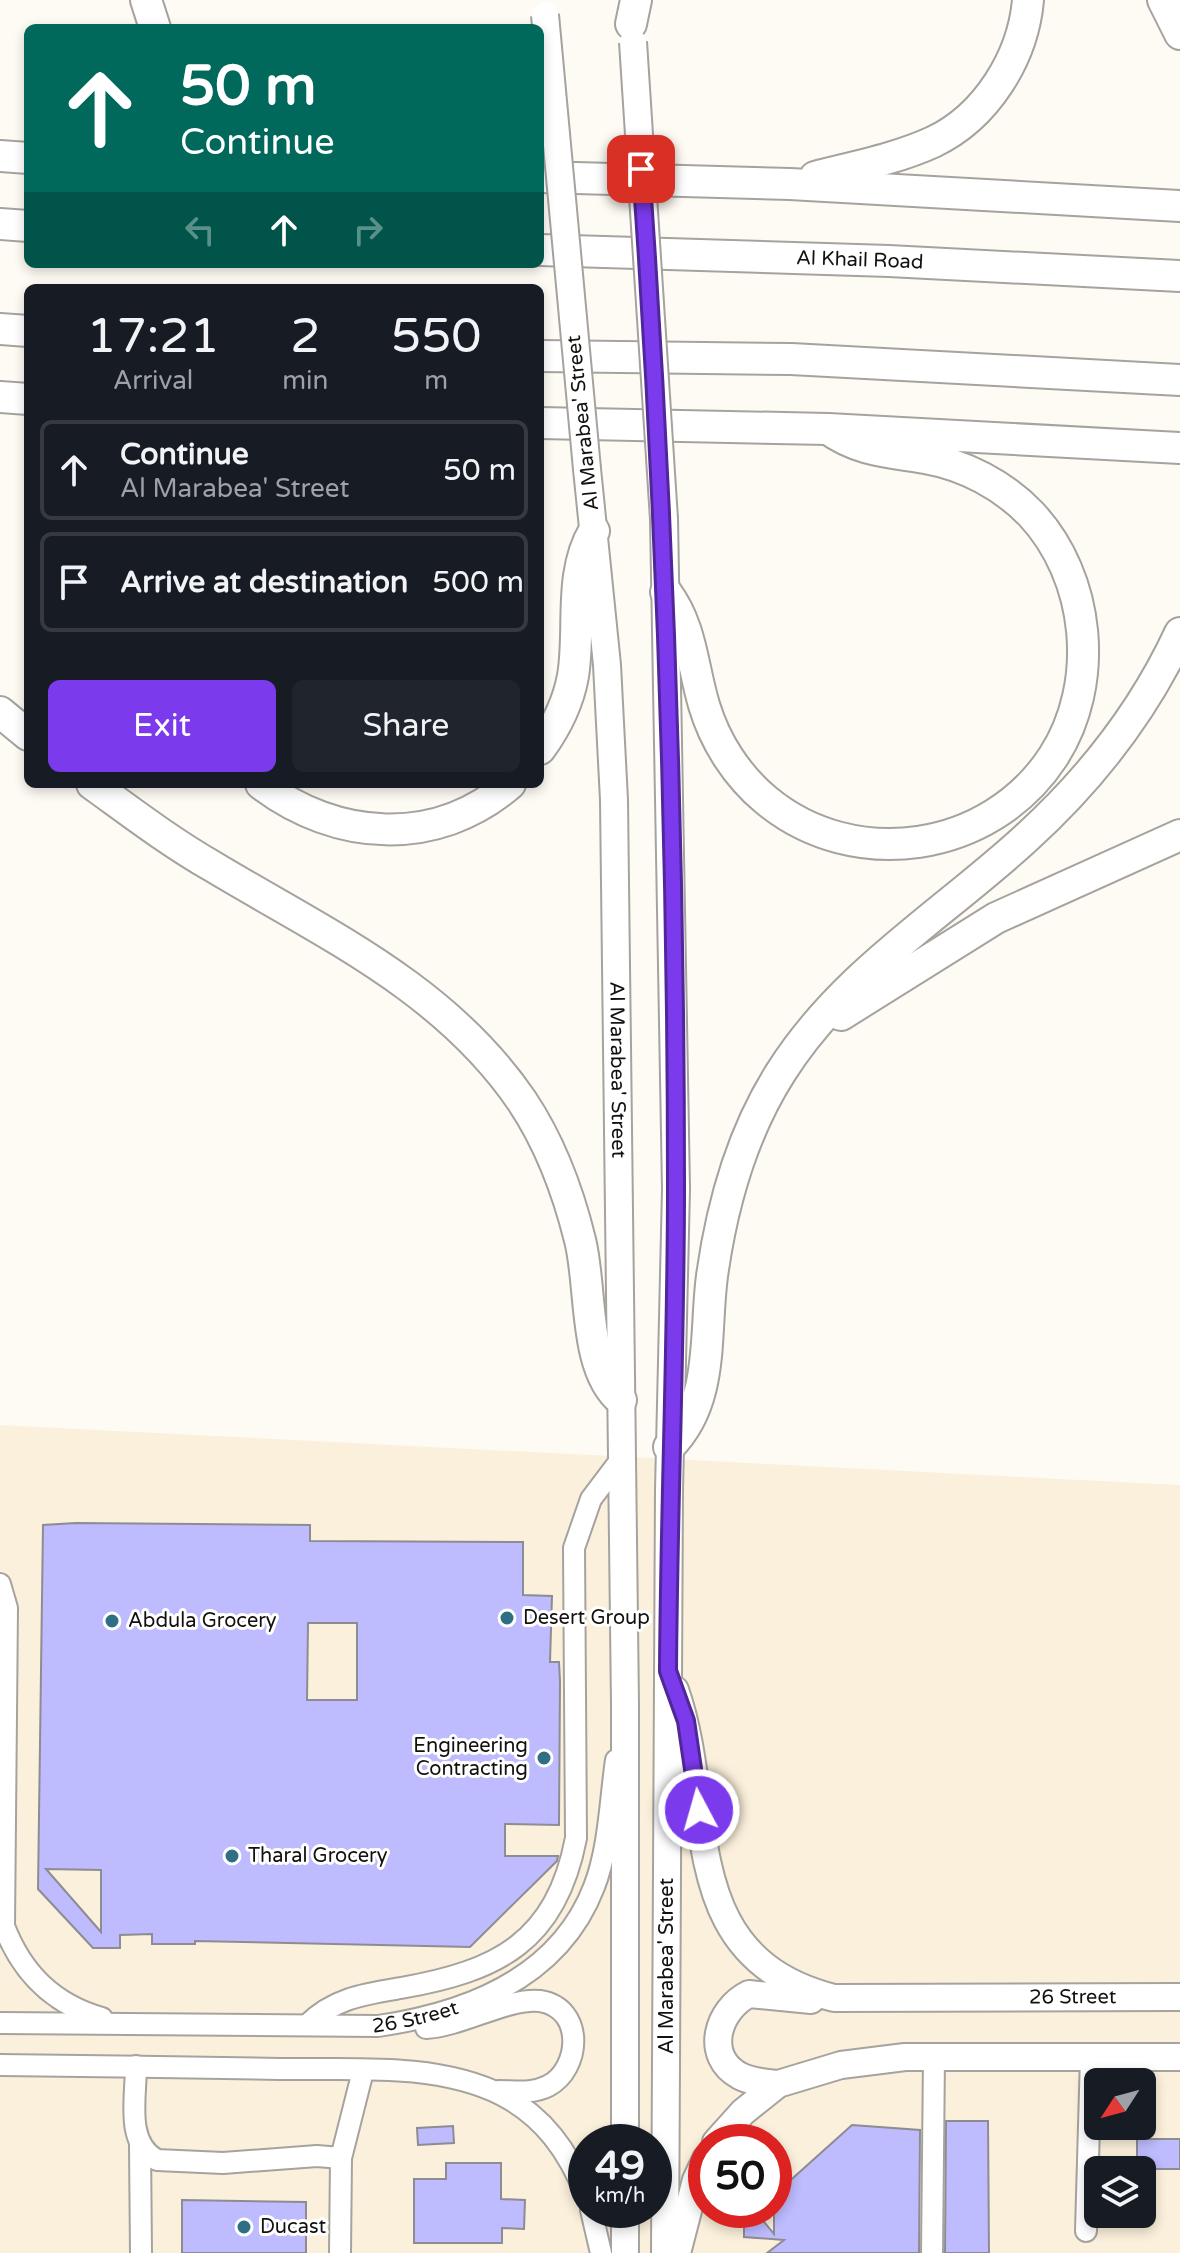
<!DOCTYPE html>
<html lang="en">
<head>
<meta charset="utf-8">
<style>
	:root { --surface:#171b24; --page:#20242c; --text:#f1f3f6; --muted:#9ea1a6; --line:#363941; --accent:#7c3aed }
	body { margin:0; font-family:"Varela Round",sans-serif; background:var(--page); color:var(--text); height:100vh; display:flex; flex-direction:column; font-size:30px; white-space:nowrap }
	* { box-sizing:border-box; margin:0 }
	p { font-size:26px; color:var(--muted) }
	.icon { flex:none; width:44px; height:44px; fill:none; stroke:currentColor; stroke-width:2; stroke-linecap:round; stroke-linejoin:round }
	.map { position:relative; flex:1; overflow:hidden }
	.sheet { position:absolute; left:24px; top:284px; width:520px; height:504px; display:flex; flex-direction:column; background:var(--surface); border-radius:12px; box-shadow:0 4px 12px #0003 }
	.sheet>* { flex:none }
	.hud { position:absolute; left:24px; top:24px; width:520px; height:244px; border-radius:12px; box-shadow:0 4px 12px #0003; background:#00695c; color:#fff; overflow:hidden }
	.needle { width:52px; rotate:234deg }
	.buttons { position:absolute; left:1084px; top:2068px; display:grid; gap:16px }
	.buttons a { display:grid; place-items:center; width:72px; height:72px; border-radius:12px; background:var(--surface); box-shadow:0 4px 12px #0003; font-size:40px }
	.speed { position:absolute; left:568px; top:2124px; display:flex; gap:16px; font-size:40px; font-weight:700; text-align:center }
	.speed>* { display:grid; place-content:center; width:104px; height:104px; border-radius:50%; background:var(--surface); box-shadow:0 4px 12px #0003; line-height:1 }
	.speed small { font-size:20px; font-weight:400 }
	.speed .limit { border:12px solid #d22; background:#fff; color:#111 }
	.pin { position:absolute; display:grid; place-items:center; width:68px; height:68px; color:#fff; margin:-34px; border-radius:16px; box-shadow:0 4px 12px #0006 }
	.me { position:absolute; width:88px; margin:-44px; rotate:354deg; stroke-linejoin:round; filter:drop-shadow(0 0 6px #0008) }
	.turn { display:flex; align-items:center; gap:28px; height:168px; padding:0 24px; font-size:36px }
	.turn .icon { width:104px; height:104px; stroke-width:2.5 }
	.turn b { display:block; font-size:56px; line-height:68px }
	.lanes { display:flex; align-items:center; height:76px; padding:0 24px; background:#0003; justify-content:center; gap:40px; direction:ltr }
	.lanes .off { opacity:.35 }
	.eta { display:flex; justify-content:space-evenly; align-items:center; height:136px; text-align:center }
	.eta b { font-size:48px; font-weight:600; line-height:56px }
	.cta { display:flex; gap:16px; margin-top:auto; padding:16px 24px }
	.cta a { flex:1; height:92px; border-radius:12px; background:var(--accent); color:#fff; font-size:32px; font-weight:600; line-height:92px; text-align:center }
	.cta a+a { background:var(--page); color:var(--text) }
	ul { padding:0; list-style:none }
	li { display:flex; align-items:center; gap:24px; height:100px; margin:0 16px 12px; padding:0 8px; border:4px solid var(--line); border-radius:12px }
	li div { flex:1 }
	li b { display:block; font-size:30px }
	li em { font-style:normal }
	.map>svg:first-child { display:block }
	.industrial { fill:#fbf0db; fill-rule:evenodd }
	.building { fill:#bebbfe; stroke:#8c8c92; stroke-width:2; fill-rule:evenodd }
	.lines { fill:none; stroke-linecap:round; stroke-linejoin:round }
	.minor-casing { stroke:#a6a39e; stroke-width:24 }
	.major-casing { stroke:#a6a39e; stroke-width:30 }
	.highway-casing { stroke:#a6a39e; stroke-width:34 }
	.minor { stroke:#fff; stroke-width:20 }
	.major { stroke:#fff; stroke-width:26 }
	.highway { stroke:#fff; stroke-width:30 }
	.major-bridge-casing { stroke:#a6a39e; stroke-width:30; stroke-linecap:butt }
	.major-bridge { stroke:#fff; stroke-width:26 }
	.route-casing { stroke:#51269a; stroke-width:20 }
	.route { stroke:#7c3aed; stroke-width:14 }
	.poi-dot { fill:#2f6f84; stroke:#fff; stroke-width:3 }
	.labels { text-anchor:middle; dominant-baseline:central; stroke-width:6; stroke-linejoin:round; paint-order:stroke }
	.street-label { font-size:20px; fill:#12110f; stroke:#fff }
	.poi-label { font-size:20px; fill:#12110f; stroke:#fff; text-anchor:start }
</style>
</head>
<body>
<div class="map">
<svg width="1180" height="2253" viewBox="0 0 1180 2253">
	<rect width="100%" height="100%" fill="#fefbf5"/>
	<path class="industrial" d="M0,1425L1180,1485V2253H0ZM1098,2082H1142V2126H1098ZM586,2142H654V2210H586ZM706,2142H774V2210H706ZM1098,2170H1142V2214H1098Z"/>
	<g class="building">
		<path d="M76,1523L310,1525V1541L523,1542V1595L552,1596L550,1662H559L560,1681L559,1825L505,1824V1856H558L557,1861L470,1947L195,1941V1944H152V1934L120,1935V1948H93L38,1889L43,1525ZM308,1623H357V1700H307ZM46,1869L101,1870V1932Z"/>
		<path d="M946,2121H988L989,2253H945Z"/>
		<path d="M852,2125L920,2130L919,2253H767L784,2240L744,2237V2221L755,2211L774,2234V2195Z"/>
		<path d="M453,2126L454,2143L418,2145L417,2128Z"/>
		<rect x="1137" y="2139" width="43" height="30"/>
		<path d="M446,2163H501V2199L525,2200L524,2229L502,2228V2243H414V2179H446Z"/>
		<path d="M182,2200L306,2202V2253H182Z"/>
	</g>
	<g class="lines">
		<g class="minor-casing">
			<g id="minor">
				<path d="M0,1584L7,1608L4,1926C22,1973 53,2004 102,2018"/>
				<path id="s1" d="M0,2023L378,2026C467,2013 559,1978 594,1887C609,1849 610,1801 616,1760"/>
				<path d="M307,2025C334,1998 365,1994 401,1988C498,1971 556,1942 576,1838L574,1548L591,1499L622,1458"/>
				<path d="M426,2028C462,2026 510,1997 540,2001C585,2008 581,2069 548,2086C532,2094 516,2091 499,2091"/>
				<path d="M0,2065C93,2066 187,2067 280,2069C351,2070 436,2062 502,2095C544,2117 568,2151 586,2195"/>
				<path d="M136,2066C136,2097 125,2143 157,2160L223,2163L317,2156L341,2158L363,2071"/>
				<path d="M140,2146L141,2253"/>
				<path d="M591,2210L601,2253"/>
				<path d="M1086,2231L1091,2056"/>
				<path d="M340,2253L341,2158"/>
				<path d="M932,2253L934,2057"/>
			</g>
		</g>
		<g class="major-casing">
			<g id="major">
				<path id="s2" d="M587,469L607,665L614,800L625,1705V2142"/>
				<path d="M664,519L676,1189L669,1490L665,2253"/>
				<path id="s3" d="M675,1690C717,1809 673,1957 834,1998L1180,1997"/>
				<path d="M778,2084C766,2083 752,2082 740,2076C703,2056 718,2009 749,1994L811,2000"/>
				<path d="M716,2142L743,2112L778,2084L841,2065L905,2057H1180"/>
				<path d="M625,2210V2253"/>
				<path d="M677,2253L696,2180L706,2159"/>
			</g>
		</g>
		<g class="highway-casing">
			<g id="highway">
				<path d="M146,0L155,28"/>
				<path d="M1163,0L1180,34"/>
				<path d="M631,24L636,0"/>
				<path d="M0,156L28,158"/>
				<path d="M540,177L790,184L1180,206"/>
				<path d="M815,177C853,167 896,159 933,142C986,117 1023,58 1028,0"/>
				<path d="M0,224L28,226"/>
				<path id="s4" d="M540,250L889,261L1180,276"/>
				<path d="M0,329L28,331"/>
				<path d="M540,356L791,359L1180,380"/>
				<path d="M0,397L28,399"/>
				<path d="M540,423L828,429L1180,448"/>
				<path d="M666,592C692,627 692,665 704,705C715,742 737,776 766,800C854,873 990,853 1053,757C1101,683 1090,577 1031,514C1003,485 965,465 925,458C890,452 858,451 828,429"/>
				<path d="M0,712L28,735"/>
				<path d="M540,749C556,727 568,704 573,676C581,628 568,575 594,531"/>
				<path d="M92,784C131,812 170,842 212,866C325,934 445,988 522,1101C550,1143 568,1191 580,1240C592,1286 583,1369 621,1400"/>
				<path d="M261,784C336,841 436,848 510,784"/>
				<path d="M841,1015L996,918L1180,835"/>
				<path d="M669,1447C715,1401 704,1336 712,1276C722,1204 742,1133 781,1072C843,974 942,915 1025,839C1090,780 1143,713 1180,633"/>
			</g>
		</g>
		<use href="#minor" class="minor"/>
		<use href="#major" class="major"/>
		<use href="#highway" class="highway"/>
		<g class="major-bridge-casing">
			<g id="major-bridge">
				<path d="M545,15L587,469"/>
				<path d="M633,42L664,519"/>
			</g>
		</g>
		<use href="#major-bridge" class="major-bridge"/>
	</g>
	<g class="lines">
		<g class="route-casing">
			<path id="route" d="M641,169C665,508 676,848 676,1187C676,1348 669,1510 668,1671L686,1721L699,1810"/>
		</g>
		<use href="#route" class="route"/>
	</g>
	<g class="poi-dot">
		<circle cx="507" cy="1618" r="8"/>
		<circle cx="112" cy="1621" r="8"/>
		<circle cx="544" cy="1758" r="8"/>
		<circle cx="232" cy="1856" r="8"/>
		<circle cx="244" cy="2227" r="8"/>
	</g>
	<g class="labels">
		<g class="street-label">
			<text stroke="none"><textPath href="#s4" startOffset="320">Al Khail Road</textPath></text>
			<text transform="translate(583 423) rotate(-96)">Al Marabea' Street</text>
			<text stroke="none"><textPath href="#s2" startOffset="602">Al Marabea' Street</textPath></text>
			<text transform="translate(667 1966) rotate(-90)">Al Marabea' Street</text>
			<text stroke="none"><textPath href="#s3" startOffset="612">26 Street</textPath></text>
			<text stroke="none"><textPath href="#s1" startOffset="416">26 Street</textPath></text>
		</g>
		<g class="poi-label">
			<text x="523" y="1618">Desert Group</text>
			<text x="128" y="1621">Abdula Grocery</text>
			<text x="528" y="1746" text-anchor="end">Engineering<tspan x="528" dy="23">Contracting</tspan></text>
			<text x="248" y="1856">Tharal Grocery</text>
			<text x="260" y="2227">Ducast</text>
		</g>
	</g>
</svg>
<div class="buttons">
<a><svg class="needle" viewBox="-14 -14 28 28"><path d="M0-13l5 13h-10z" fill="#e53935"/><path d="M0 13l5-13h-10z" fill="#9ea1a6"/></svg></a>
<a><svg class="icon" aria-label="layers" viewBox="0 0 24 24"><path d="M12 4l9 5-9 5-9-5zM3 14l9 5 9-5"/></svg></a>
</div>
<div class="speed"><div>49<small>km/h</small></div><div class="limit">50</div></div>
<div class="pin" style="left:641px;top:169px;background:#d93025"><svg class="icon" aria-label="arrive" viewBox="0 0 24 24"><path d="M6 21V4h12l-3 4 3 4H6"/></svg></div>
<svg class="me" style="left:699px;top:1810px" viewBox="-20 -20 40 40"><circle r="17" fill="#7c3aed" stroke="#fff" stroke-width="3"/><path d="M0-11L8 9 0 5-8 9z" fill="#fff"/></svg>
<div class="hud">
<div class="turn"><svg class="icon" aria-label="ahead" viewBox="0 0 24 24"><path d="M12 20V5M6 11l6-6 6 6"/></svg><div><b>50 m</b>Continue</div></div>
<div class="lanes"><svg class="icon off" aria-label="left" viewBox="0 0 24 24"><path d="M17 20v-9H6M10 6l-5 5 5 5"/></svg><svg class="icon" aria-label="ahead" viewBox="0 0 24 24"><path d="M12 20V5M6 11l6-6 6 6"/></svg><svg class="icon off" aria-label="right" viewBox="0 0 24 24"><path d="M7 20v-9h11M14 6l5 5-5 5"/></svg></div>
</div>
<section class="sheet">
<div class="eta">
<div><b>17:21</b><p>Arrival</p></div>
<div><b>2</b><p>min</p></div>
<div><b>550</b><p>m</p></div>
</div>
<ul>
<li><svg class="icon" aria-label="ahead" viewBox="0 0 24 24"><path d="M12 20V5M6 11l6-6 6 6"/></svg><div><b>Continue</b><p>Al Marabea' Street</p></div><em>50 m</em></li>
<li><svg class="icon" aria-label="arrive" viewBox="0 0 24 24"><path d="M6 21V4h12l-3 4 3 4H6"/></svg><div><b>Arrive at destination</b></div><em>500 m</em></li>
</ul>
<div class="cta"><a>Exit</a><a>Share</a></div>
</section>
</div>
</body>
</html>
